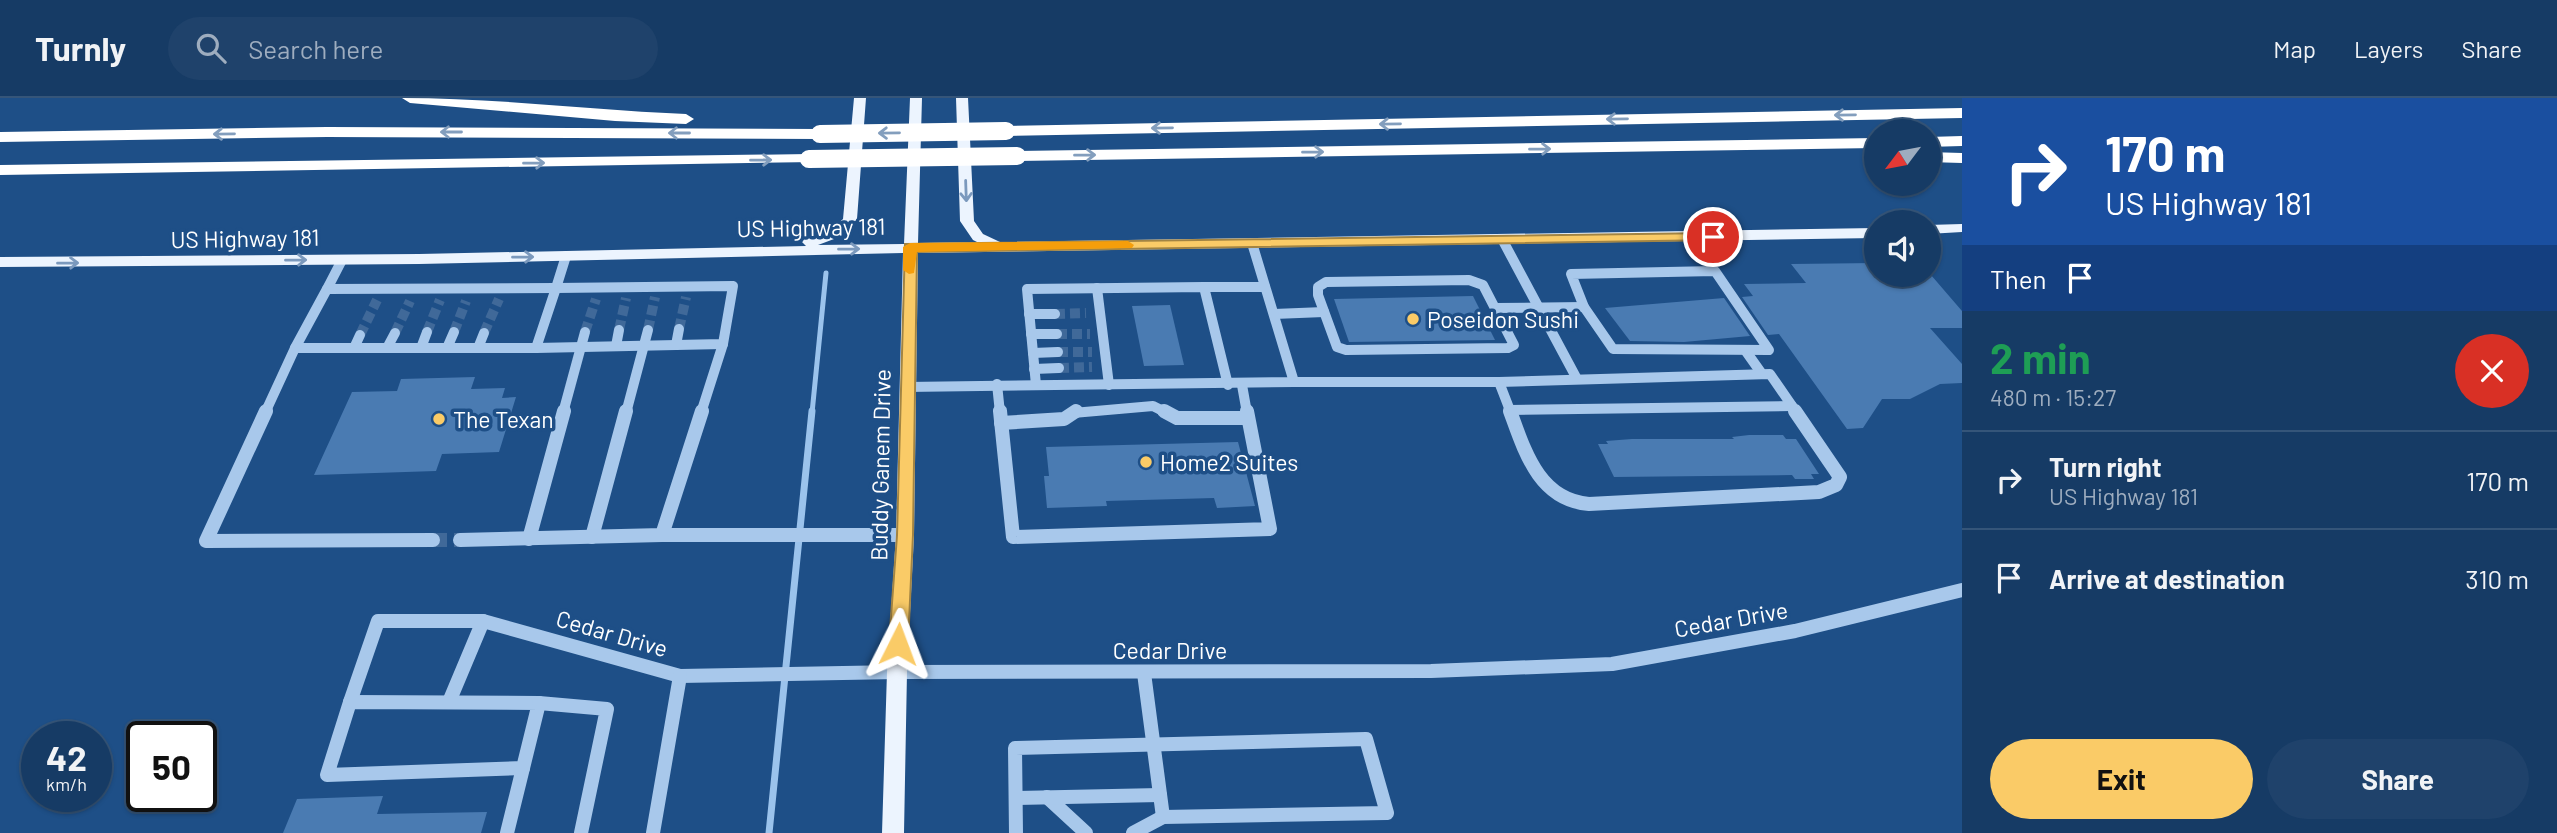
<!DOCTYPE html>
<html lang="en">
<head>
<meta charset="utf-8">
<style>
	:root { --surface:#163b65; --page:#1f426b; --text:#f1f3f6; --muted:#9eadbf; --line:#355579; --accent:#facb67 }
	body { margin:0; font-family:Barlow,sans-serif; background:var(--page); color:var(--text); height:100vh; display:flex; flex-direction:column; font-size:26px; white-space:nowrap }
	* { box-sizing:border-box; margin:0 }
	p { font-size:23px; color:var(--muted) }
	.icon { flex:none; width:38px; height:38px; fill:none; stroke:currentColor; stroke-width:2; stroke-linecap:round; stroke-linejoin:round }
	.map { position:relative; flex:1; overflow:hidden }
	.drawer { display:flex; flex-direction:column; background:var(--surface); width:595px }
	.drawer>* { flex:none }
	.hud { background:#1a4fa0; color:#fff; overflow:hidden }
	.needle { width:46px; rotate:238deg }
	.tools { position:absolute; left:1864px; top:21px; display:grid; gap:14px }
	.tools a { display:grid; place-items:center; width:77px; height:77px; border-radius:50%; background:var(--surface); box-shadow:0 2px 5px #0004,0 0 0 2px var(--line); font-size:35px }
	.speed { position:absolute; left:21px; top:623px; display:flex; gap:14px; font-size:35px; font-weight:700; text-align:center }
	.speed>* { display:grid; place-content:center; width:91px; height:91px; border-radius:50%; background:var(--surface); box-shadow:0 2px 5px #0004,0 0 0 2px var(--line); line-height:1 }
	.speed small { font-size:18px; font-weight:400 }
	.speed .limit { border:4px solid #111; border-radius:10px; background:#fff; color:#111 }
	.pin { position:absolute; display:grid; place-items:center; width:60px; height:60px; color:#fff; margin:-30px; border:4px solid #fff; border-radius:50%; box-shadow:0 2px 7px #0007 }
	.me { position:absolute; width:77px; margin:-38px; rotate:3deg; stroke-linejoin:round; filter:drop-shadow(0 0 5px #0008) }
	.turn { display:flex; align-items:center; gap:24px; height:147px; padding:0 28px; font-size:32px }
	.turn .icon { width:91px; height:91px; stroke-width:2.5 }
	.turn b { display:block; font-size:49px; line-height:60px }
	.then { display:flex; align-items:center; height:66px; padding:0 28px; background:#0003; gap:14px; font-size:26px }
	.round { display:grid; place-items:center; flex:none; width:74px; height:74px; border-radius:37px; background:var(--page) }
	.head { display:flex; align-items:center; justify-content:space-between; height:119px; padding:0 28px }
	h1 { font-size:42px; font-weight:700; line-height:52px; color:#1e9e55 }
	.primary-button { display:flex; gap:14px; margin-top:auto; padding:14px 28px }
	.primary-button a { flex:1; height:80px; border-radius:42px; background:var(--accent); color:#111; font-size:28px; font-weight:700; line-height:80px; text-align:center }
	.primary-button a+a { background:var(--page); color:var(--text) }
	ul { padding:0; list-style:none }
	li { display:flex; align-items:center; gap:21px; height:98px; padding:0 28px; border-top:2px solid var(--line) }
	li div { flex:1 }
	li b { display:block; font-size:26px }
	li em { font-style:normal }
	header { display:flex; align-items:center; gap:42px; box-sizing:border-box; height:98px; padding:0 35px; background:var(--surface); border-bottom:2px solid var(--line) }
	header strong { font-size:33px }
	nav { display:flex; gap:38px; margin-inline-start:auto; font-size:24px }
	.search { width:490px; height:63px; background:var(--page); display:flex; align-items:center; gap:18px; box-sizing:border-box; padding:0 24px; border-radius:38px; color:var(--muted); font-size:26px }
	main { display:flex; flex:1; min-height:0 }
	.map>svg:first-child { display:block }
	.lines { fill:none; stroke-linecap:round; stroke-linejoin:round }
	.stream-far1 { stroke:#9bc3ec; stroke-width:5 }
	.stream { stroke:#9bc3ec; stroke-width:7 }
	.building { fill:#4a7bb2 }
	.minor-tunnel-far1 { stroke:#406999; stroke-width:10; stroke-dasharray:10 5; stroke-linecap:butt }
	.minor-tunnel { stroke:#406999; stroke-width:14; stroke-dasharray:14 7; stroke-linecap:butt }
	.minor-far1 { stroke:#a8c8eb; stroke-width:10 }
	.minor { stroke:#a8c8eb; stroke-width:14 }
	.major { fill:#ecf4fe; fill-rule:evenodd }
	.highway { fill:#fff; fill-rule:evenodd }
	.highway-bridge { stroke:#fff; stroke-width:18 }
	.oneway { stroke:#839ebd }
	.oneway2 { stroke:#7b99bd }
	.route { fill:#facb67; stroke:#a28443; stroke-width:2 }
	.slow { fill:#f59e0b }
	.poi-dot { fill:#facb67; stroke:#1e4f87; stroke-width:2.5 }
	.labels { text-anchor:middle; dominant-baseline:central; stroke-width:7; stroke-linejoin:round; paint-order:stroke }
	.street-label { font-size:23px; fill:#fff; stroke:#1e4f87 }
	.poi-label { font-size:23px; fill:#fff; stroke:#1e4f87; text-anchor:start }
</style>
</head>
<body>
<header>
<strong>Turnly</strong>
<div class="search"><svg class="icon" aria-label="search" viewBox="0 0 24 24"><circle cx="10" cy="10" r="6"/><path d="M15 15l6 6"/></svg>Search here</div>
<nav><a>Map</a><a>Layers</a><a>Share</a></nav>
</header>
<main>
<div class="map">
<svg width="1962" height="735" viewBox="0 0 1962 735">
	<rect width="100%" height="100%" fill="#1e4f87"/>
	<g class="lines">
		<path class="stream-far1" d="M812,315L826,175"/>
		<path class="stream" d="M769,735L812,313"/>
	</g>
	<g class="building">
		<path d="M1876,165V177H1931L1962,213V230H1930L1962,266V285L1940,286L1910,301H1882L1863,330L1847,331L1779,236L1768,237L1742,199L1753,198L1744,186L1806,185L1791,166Z"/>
		<path d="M1473,198L1495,242L1349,244L1334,201Z"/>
		<path d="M1724,200L1750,238L1684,244L1630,243L1605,210Z"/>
		<path d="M1170,207L1184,267L1144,268L1132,208Z"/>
		<path d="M475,279L471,291L505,290L502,300L516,299L499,354L442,356L436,373L314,377L352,294L397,293L401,281Z"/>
		<path d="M1749,337H1783L1786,341H1796L1819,376H1811L1814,381H1795L1792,377L1614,379L1598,346H1608L1606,343L1632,341H1734L1732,339Z"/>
		<path d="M1238,344L1255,408L1217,410L1214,400L1106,403L1107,408L1047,410L1044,378H1049L1046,349Z"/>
		<path d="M383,698L377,716L487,714L481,735H283L297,701Z"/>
	</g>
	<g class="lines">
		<g class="minor-tunnel-far1">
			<path d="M1055,216L1086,215"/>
			<path d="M679,231L686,199"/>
			<path d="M619,232L626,200"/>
			<path d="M648,232L655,199"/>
			<path d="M427,234L440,202"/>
			<path d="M454,234L466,203"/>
			<path d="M585,234L596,201"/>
			<path d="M395,235L410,203"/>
			<path d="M484,235L499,201"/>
			<path d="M1057,236H1090"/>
			<path d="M360,237L377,202"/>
			<path d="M1058,254H1092"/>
			<path d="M1059,270L1092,269"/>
		</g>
		<path class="minor-tunnel" d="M433,442H460"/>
		<g class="minor-far1">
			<path d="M1502,141L1577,281"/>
			<path d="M1715,173L1769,252L1613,251L1584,209L1571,176Z"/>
			<path d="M1469,182L1483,187L1514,247L1508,250L1346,252L1337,249L1318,197V189L1326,184Z"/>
			<path d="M1204,189H1265"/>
			<path d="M556,190L566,158"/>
			<path d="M1097,190L1109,287"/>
			<path d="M327,191L342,162"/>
			<path d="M1496,210L1584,209"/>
			<path d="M1029,216H1055"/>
			<path d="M1274,216L1324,214"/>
			<path d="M1031,236H1057"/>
			<path d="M676,247L679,231"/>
			<path d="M616,248L619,232"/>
			<path d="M354,250L360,237"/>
			<path d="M387,250L395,235"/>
			<path d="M421,250L427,234"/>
			<path d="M447,250L454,234"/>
			<path d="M478,250L484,235"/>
			<path d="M536,250H295L327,191L556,190"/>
			<path d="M536,250L556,190"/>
			<path d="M536,250L723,246L733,188L556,190"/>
			<path d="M1745,252L1762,276"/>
			<path d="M1033,255L1058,254"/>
			<path d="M1034,271L1059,270"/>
			<path d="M1294,284H1499"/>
			<path d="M1499,284L1511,315"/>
			<path d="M1499,284L1770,276L1797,315"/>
			<path d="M997,286L1000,315"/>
			<path d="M1036,287L1027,191L1204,189L1228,287"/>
			<path d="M1242,287L1247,315"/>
			<path d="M906,289L1294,284L1252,145"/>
			<path d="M1510,312L1792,308"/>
			<path d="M265,315L295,250"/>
			<path d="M563,315L585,234"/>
			<path d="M626,315L648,232"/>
			<path d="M701,315L723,246"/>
			<path d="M1073,315L1153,308L1167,315"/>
		</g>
		<g class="minor">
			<path d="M266,313L206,443L433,442"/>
			<path d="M1000,313L1013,439L1270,431L1247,313"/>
			<path d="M1164,313L1177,320H1248"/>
			<path d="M1510,313C1525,354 1539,402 1589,406L1819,394L1836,387L1840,379L1795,313"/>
			<path d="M1001,325L1064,321L1076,313"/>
			<path d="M662,437H905"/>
			<path d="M592,439L626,313"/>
			<path d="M529,441L564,313"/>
			<path d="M460,442L662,437L702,313"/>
			<path d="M1144,575L1163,719"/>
			<path d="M350,604L378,523H483L680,578L897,574L1431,573L1612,566L1795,533L1962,492"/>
			<path d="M350,604L539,605L523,670L327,677Z"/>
			<path d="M449,604L483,523"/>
			<path d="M539,605L607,611L581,735"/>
			<path d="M1047,699L1086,735"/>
			<path d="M1017,700L1160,697"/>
			<path d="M507,735L523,670"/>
			<path d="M653,735L680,578"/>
			<path d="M1016,735L1015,650L1366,641L1387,715L1163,719L1133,735"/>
		</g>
		<g class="major">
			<path d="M854,0H866L857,121L842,138L818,147L904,146L910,0H922L918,145L977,144L973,142L960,123L956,0H968L974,123L983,136L1000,144L1876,130V140L918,155L914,437L907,574L904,735H882L887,574L896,437L903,155L419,166L0,169V159L419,156L806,148L802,144L804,141L827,135L843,121Z"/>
			<path d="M1962,126V134L1928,136V127Z"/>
		</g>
		<g class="highway">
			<path d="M402,0C497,0 591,12 686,16L694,21L686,26L615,23L410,5Z"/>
			<path d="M1962,10V20L1006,38L998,33L1006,28Z"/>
			<path d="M327,29L820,31L828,36L820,41L327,39L0,44V34Z"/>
			<path d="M1962,38V48L1928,49V39Z"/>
			<path d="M1876,40V50L1017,63L1009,58L1017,53Z"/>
			<path d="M1928,54L1962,55V65L1928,64Z"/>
			<path d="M809,56L817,61L815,64L0,77V67Z"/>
		</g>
		<g class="highway-bridge">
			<path d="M820,36L1006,33"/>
			<path d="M809,61L1017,58"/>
		</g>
	</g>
	<defs><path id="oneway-shaft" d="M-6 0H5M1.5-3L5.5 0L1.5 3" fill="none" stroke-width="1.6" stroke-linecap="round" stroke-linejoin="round" transform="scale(1.75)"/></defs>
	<g class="oneway">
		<use href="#oneway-shaft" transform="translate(1845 17) rotate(179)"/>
		<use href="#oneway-shaft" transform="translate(1617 21) rotate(179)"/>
		<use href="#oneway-shaft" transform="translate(1390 26) rotate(179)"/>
		<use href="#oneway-shaft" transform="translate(1162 30) rotate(179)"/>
		<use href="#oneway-shaft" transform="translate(451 34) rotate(-180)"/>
		<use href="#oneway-shaft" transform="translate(679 35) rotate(-180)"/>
		<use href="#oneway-shaft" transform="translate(889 35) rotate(179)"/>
		<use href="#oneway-shaft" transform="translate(224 36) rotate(179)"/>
		<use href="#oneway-shaft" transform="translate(1540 51) rotate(-1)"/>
		<use href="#oneway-shaft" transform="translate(1313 54) rotate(-1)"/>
		<use href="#oneway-shaft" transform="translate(1085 57) rotate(-1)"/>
		<use href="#oneway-shaft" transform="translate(761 62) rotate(-1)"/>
		<use href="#oneway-shaft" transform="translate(534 65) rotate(-1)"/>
	</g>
	<g class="oneway2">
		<use href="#oneway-shaft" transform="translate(966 93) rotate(88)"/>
		<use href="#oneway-shaft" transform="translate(849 151) rotate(-1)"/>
		<use href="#oneway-shaft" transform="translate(523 159) rotate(-1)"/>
		<use href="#oneway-shaft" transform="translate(296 162) rotate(-1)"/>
		<use href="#oneway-shaft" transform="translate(68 165) rotate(-1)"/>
	</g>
	<path class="route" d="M1713,135L1720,139L1718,142L917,154L913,437L908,546L905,552L898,554L892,552L889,546L897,437L905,146Z"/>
	<path class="slow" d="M1128,143L1134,147L1132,150L917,154L914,175L909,176L903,172V149L910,145Z"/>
	<g class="poi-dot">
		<circle cx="1413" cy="221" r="7"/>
		<circle cx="439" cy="321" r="7"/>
		<circle cx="1146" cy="364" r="7"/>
	</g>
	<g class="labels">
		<g class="street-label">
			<text transform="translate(811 129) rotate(-1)">US Highway 181</text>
			<text transform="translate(245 140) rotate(-1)">US Highway 181</text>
			<text transform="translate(880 367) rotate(-89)">Buddy Ganem Drive</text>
			<text transform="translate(1731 521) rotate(-10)">Cedar Drive</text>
			<text transform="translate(612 535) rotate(16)">Cedar Drive</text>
			<text x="1170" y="552">Cedar Drive</text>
		</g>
		<g class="poi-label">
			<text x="1427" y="221">Poseidon Sushi</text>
			<text x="453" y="321">The Texan</text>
			<text x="1160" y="364">Home2 Suites</text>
		</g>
	</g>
</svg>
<div class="tools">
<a><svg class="needle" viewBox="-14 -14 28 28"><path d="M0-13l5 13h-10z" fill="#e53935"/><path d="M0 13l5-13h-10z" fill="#9eadbf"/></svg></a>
<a><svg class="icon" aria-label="sound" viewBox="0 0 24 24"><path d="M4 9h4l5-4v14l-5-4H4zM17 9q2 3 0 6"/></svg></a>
</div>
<div class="speed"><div>42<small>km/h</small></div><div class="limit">50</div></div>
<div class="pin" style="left:1713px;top:139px;background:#d93025"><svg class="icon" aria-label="arrive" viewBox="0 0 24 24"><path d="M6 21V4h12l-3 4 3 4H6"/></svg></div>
<svg class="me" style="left:898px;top:546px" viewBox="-20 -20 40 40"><path d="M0-17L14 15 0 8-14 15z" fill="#facb67" stroke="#fff" stroke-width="4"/></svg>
</div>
<section class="drawer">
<div class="hud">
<div class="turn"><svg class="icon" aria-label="right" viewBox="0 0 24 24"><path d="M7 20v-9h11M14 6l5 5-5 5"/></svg><div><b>170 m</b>US Highway 181</div></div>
<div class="then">Then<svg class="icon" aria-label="arrive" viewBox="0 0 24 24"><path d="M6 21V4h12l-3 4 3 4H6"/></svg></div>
</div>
<div class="head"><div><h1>2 min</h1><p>480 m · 15:27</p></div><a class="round" style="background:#d93025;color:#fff"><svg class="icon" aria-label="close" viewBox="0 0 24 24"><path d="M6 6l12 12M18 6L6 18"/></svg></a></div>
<ul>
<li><svg class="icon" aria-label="right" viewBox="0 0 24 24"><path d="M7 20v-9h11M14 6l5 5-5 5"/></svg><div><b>Turn right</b><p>US Highway 181</p></div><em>170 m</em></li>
<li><svg class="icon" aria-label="arrive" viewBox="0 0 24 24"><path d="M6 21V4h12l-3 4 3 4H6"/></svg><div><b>Arrive at destination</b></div><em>310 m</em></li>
</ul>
<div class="primary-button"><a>Exit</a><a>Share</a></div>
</section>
</main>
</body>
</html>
